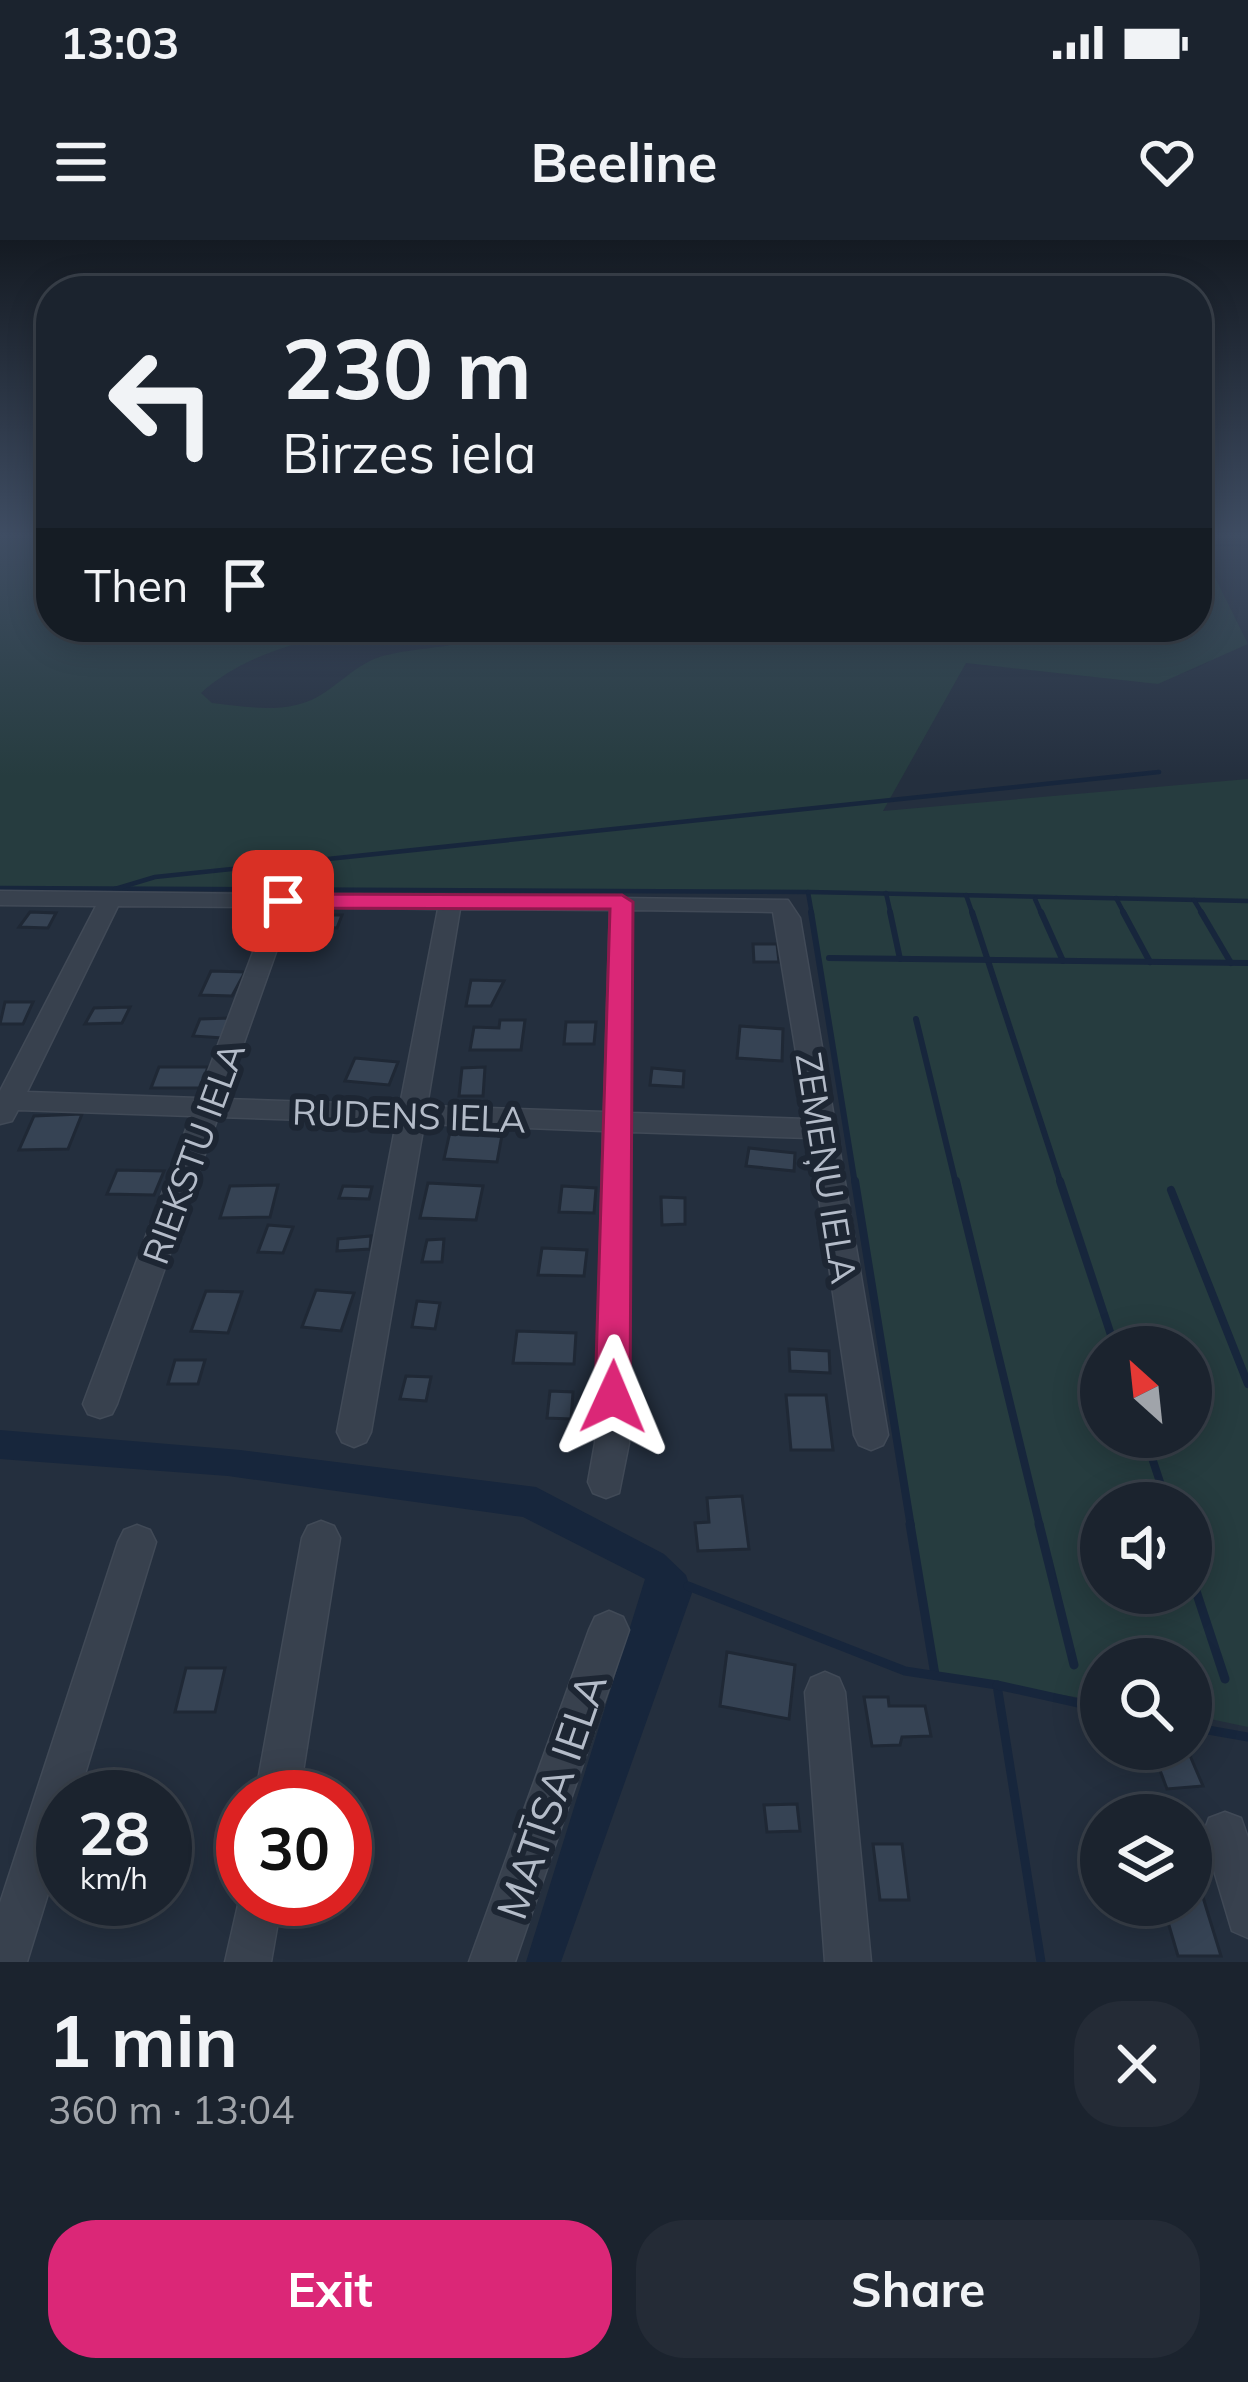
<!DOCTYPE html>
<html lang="en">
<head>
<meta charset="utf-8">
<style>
	:root { --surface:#1b232e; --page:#242b36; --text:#f1f3f6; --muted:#a0a4aa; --line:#39404a; --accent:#db2777 }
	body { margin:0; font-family:Mulish,sans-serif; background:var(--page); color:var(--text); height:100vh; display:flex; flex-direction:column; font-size:45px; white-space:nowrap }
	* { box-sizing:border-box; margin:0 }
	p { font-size:39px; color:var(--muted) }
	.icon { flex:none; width:66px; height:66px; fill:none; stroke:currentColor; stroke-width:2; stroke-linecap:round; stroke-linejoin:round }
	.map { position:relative; height:1722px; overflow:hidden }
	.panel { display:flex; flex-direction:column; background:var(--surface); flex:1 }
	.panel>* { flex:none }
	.hud { position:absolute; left:36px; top:36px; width:1176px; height:366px; border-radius:48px; box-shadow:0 6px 30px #0003,0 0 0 3px var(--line); background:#1b232e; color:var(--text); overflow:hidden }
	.needle { width:78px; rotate:333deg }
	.controls { position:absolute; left:1080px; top:1086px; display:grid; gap:24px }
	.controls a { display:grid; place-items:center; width:132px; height:132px; border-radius:50%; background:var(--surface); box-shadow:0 6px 30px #0003,0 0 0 3px var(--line); font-size:60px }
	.speed { position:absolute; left:36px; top:1530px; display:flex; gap:24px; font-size:60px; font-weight:700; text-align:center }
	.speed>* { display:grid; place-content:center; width:156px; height:156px; border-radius:50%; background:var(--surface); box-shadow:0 6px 30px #0003,0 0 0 3px var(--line); line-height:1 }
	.speed small { font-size:30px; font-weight:400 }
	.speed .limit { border:18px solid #d22; background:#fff; color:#111 }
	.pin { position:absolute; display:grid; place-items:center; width:102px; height:102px; color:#fff; margin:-51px; border-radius:24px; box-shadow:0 6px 18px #0006 }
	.me { position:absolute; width:132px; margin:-66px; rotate:1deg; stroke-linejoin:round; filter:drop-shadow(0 0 9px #0008) }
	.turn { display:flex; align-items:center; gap:42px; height:252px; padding:0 48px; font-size:54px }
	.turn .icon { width:156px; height:156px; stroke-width:2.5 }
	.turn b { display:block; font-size:84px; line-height:102px }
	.then { display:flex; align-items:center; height:114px; padding:0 48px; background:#0003; gap:24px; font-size:45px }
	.round { display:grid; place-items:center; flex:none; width:126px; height:126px; border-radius:48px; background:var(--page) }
	.summary { display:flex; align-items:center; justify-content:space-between; height:204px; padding:0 48px }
	h1 { font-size:72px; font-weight:700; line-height:90px }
	.action { display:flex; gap:24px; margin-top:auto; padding:24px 48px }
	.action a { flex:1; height:138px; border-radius:48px; background:var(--accent); color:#fff; font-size:48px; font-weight:700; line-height:138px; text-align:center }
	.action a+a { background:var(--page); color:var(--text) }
	.status { display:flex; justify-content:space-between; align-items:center; height:84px; padding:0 60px; background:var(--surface); direction:ltr }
	.status svg { height:33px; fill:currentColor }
	header { display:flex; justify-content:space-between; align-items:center; height:156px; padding:0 48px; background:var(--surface); font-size:54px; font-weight:700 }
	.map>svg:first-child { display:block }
	.green { fill:#263c3f; fill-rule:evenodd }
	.water { fill:#17263c }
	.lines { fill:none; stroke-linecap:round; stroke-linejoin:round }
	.stream-far4 { stroke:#17263c; stroke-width:3 }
	.stream-far3 { stroke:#17263c; stroke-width:4.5 }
	.stream-far2 { stroke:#17263c; stroke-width:6 }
	.stream-far1 { stroke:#17263c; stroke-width:8 }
	.stream { stroke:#17263c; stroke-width:9 }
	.building { fill:#364354; stroke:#1f2835; stroke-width:3 }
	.minor-casing { stroke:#414a57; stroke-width:3 }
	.minor { fill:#38414e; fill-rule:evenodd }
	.route { fill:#db2777; stroke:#8e194d; stroke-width:3 }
	.labels { text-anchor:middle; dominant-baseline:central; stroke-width:12; stroke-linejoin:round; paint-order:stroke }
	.street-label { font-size:36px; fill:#b4bcc9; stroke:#1d2633 }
	.near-street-label { font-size:42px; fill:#b4bcc9; stroke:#1d2633 }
</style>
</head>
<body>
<div class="status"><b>13:03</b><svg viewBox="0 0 49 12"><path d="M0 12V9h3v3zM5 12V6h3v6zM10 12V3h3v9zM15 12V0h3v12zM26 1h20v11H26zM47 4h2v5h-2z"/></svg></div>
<header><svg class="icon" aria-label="menu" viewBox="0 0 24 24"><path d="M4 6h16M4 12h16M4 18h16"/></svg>Beeline<svg class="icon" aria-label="heart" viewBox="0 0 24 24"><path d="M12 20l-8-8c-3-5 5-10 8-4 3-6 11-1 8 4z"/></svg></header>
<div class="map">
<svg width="1248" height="1722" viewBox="0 0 1248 1722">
	<rect width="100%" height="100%" fill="#242f3e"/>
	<path class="green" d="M0,296H51V387H383C324,393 247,411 201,453L212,463C241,466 277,473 306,462C335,452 354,422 387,415C425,406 460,409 497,391L492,387H1197V312L1203,313L1248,404L1158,444L966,423L883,571L1248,539V1487L1191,1475V1419H1101V1461L935,1435L808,652L0,648ZM1101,1107H1191V1197H1101ZM1101,1263H1191V1353H1101Z"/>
	<path class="water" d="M0,1190L240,1210L536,1247L664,1314L686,1335L692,1353L561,1722H526L645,1339L523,1277L228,1236L0,1219Z"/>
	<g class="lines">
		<path class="stream-far4" d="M1197,304L1248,306"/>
		<g class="stream-far3">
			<path d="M0,648L808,652L812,675"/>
			<path d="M115,649L155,637L1159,532"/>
			<path d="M808,652L1248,661"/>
			<path d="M886,653L891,675"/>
			<path d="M966,655L973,675"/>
			<path d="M1116,658L1125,675"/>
			<path d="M1035,659L1042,675"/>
			<path d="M1194,660L1203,675"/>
		</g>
		<g class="stream-far2">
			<path d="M811,672L855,944"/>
			<path d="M890,672L900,719"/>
			<path d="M972,672L1061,944"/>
			<path d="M1041,672L1063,721"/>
			<path d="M1123,672L1150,722"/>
			<path d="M1201,672L1231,723"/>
			<path d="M829,718L1248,723"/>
			<path d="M916,779L956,944"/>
		</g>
		<g class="stream-far1">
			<path d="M855,941L911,1287"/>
			<path d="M956,941L1040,1287"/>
			<path d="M1060,941L1115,1107"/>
			<path d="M1171,950L1248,1144"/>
			<path d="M1145,1197L1167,1263"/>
		</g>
		<g class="stream">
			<path d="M910,1284L935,1435"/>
			<path d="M1039,1284L1074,1425"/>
			<path d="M1191,1336L1225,1439"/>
			<path d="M688,1346L905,1431L997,1445L1041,1722"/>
			<path d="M997,1445L1101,1468"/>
			<path d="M1191,1487L1248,1497"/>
		</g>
	</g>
	<g class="building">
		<path d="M30,672L56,673L48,688L19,687Z"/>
		<path d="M308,675H342L337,688L304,686Z"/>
		<path d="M753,704H777L779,722H754Z"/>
		<path d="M211,731L245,732L232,756L200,755Z"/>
		<path d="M471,740L504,741L491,766H466Z"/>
		<path d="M5,762H33L23,784H0Z"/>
		<path d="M130,767L122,783L85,784L94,768Z"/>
		<path d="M231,778L223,798L193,796L200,779Z"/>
		<path d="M500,780H525L521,810H470L474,787L499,788Z"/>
		<path d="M566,782H596L594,804H564Z"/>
		<path d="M740,786L783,789L782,821L737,818Z"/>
		<path d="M355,818L398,822L389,845L345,841Z"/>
		<path d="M159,827H208L200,848H151Z"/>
		<path d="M485,827L483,856H459L462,828Z"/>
		<path d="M652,828L684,831L683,847L650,845Z"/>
		<path d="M82,874L68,909L19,910L34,876Z"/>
		<path d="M450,892L502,895L497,922L444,919Z"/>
		<path d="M749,908L795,913L794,931L746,926Z"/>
		<path d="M117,930L164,931L154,955L107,954Z"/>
		<path d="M428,943L483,946L476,980L420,978Z"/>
		<path d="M278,945L270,977L220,978L230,946Z"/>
		<path d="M343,946L372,947L369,959L339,958Z"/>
		<path d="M562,946L596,948L594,973L559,972Z"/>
		<path d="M661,957L685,958V984L662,985Z"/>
		<path d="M268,985L293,987L283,1013L258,1012Z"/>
		<path d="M371,996L370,1009L337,1011L338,999Z"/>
		<path d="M444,999L442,1022H422L427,1000Z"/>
		<path d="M542,1008L587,1010L584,1036L538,1035Z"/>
		<path d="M316,1050L354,1053L341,1091L302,1087Z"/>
		<path d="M206,1051L242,1052L228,1093L191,1091Z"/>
		<path d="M417,1061L440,1063L435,1089L412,1087Z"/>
		<path d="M517,1091L576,1093L574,1124L513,1123Z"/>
		<path d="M789,1109L829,1111L830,1133L790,1131Z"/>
		<path d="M175,1120H205L198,1144H168Z"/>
		<path d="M406,1136L431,1137L426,1161L400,1159Z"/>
		<path d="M550,1151L573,1152L571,1179L547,1178Z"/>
		<path d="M786,1155H826L833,1210H791Z"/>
		<path d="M742,1256L749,1309L698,1311L695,1283L709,1282L707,1258Z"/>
		<path d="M727,1412L795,1425L789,1479L720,1466Z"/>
		<path d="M186,1428H225L215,1472H175Z"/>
		<path d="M864,1457H888L889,1466H925L931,1496L902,1497L900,1505L872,1506Z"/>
		<path d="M1188,1511L1203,1546L1167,1549L1154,1514Z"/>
		<path d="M797,1564L800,1591L767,1592L764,1565Z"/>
		<path d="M873,1604H902L909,1660H880Z"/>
		<path d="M1191,1641H1198L1221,1716H1178L1163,1665H1191Z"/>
	</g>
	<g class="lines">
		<g class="minor-casing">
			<g id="minor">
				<path d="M0,651L788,660L800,678L888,1195L883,1205L871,1210L859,1205L854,1195L810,898L631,892L629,1203L619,1253L606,1258L593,1253L588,1242L595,1203L603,891L424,884L371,1192L366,1202L354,1207L342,1202L337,1192L396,883L218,877L117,1164L112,1174L100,1178L88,1174L83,1164L191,876L18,870L12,881L0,884V851L96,666L0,665ZM118,666L270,667L198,858L27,852ZM292,667L438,669L400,865L224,859ZM460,669L610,670L604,872L427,866ZM632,670L773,672L807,879L631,873Z"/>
				<path d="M321,1281L334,1286L340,1298L299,1557H255L302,1298L308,1286Z"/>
				<path d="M137,1285L150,1290L156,1302L78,1557H63V1605L27,1722H0V1663L118,1302L124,1290Z"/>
				<path d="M609,1371L623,1377L629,1390L515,1722H469L589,1390L595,1377Z"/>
				<path d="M825,1432L839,1438L845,1452L871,1722H825L805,1452L811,1438Z"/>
				<path d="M1225,1572L1241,1578L1248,1598V1698L1232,1691L1203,1594L1209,1578Z"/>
				<path d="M243,1643V1659H282L271,1722H225Z"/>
			</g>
		</g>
		<use href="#minor" class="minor"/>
	</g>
	<linearGradient id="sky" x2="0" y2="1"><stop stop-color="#141a22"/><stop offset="0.55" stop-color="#3f4d63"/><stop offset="1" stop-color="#3f4d63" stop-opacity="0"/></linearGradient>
	<rect width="1248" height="537" fill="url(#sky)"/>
	<path class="route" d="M622,655L633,662L630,1157L625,1167H601L595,1157L610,669L283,668L271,661L283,654Z"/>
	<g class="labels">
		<g class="street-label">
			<text transform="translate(409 875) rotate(2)">RUDENS IELA</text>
			<text transform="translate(193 913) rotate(-70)">RIEKSTU IELA</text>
			<text transform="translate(827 928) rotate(81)">ZEMEŅU IELA</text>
		</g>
		<g class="near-street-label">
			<text transform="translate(551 1556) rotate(-71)">MATĪSA IELA</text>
		</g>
	</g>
</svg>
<div class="controls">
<a><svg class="needle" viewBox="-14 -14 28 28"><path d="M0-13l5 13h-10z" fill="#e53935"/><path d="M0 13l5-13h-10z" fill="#a0a4aa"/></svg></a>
<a><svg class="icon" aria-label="sound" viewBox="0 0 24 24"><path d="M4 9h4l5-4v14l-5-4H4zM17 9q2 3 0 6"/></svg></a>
<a><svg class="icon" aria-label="search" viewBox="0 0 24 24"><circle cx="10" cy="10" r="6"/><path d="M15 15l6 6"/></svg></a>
<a><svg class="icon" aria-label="layers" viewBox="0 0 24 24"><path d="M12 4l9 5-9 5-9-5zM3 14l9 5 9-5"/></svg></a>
</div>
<div class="speed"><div>28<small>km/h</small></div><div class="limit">30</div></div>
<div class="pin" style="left:283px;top:661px;background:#d93025"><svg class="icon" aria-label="arrive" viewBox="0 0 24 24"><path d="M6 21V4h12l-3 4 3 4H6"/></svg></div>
<svg class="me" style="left:613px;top:1157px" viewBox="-20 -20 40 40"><path d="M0-17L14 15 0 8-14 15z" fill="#db2777" stroke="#fff" stroke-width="4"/></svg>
<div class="hud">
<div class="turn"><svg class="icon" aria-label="left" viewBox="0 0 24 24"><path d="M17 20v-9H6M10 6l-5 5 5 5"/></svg><div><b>230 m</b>Birzes iela</div></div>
<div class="then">Then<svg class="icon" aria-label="arrive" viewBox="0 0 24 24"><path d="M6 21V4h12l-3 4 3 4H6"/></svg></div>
</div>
</div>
<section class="panel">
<div class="summary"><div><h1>1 min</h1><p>360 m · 13:04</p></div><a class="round"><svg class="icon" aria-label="close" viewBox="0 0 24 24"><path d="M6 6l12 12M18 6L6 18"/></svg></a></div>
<div class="action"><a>Exit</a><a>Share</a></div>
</section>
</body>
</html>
